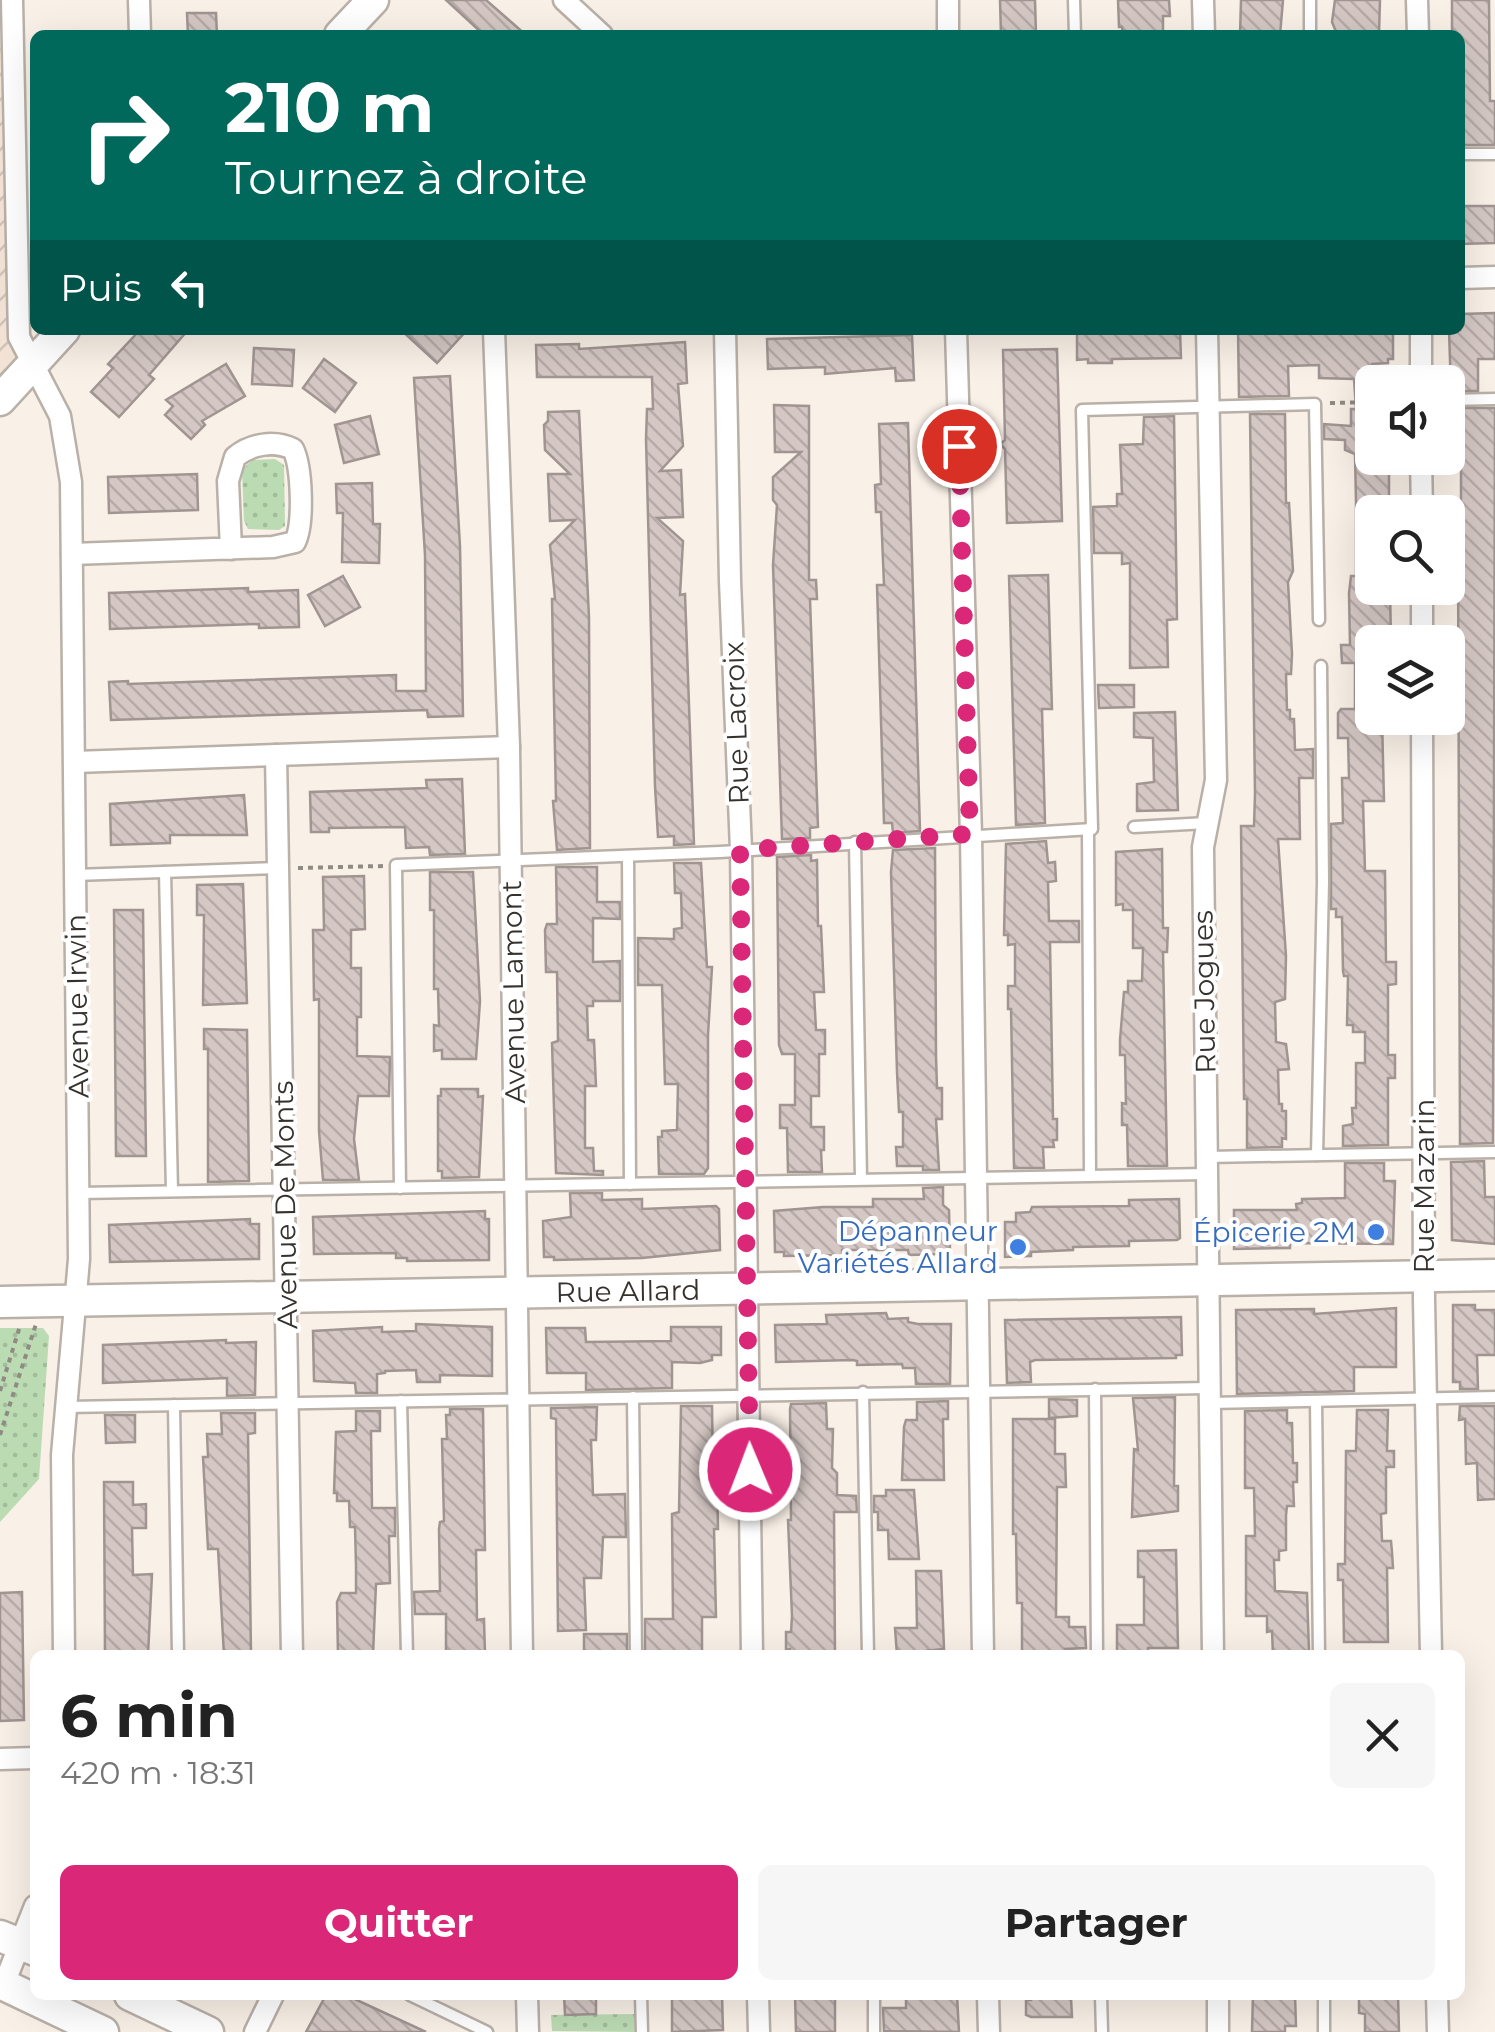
<!DOCTYPE html>
<html lang="fr">
<head>
<meta charset="utf-8">
<style>
	:root { --surface:#fff; --page:#f6f6f6; --text:#222; --muted:#767676; --accent:#db2777 }
	body { margin:0; font-family:Montserrat,sans-serif; background:var(--page); color:var(--text); height:100vh; display:flex; flex-direction:column; font-size:38px; white-space:nowrap }
	* { box-sizing:border-box; margin:0 }
	p { font-size:32px; color:var(--muted) }
	.icon { flex:none; width:55px; height:55px; fill:none; stroke:currentColor; stroke-width:2; stroke-linecap:round; stroke-linejoin:round }
	.map { position:relative; flex:1; overflow:hidden }
	.sheet { position:absolute; left:30px; top:1650px; width:1435px; height:350px; display:flex; flex-direction:column; background:var(--surface); border-radius:15px; box-shadow:0 10px 40px #0002 }
	.sheet>* { flex:none }
	.guide { position:absolute; left:30px; top:30px; width:1435px; height:305px; border-radius:15px; box-shadow:0 10px 40px #0002; background:#00695c; color:#fff; overflow:hidden }
	.buttons { position:absolute; left:1355px; top:365px; display:grid; gap:20px }
	.buttons a { display:grid; place-items:center; width:110px; height:110px; border-radius:15px; background:var(--surface); box-shadow:0 10px 40px #0002; font-size:50px }
	.pin { position:absolute; display:grid; place-items:center; width:85px; height:85px; color:#fff; margin:-42px; border:5px solid #fff; border-radius:50%; box-shadow:0 2px 10px #0007 }
	.me { position:absolute; width:110px; margin:-55px; rotate:359deg; stroke-linejoin:round; filter:drop-shadow(0 0 8px #0008) }
	.turn { display:flex; align-items:center; gap:35px; height:210px; padding:0 30px; font-size:45px }
	.turn .icon { width:130px; height:130px; stroke-width:2.5 }
	.turn b { display:block; font-size:70px; line-height:85px }
	.then { display:flex; align-items:center; height:95px; padding:0 30px; background:#0003; gap:20px; font-size:38px }
	.round { display:grid; place-items:center; flex:none; width:105px; height:105px; border-radius:15px; background:var(--page) }
	.overview { display:flex; align-items:center; justify-content:space-between; height:170px; padding:0 30px }
	h1 { font-size:60px; font-weight:700; line-height:75px }
	.cta { display:flex; gap:20px; margin-top:auto; padding:20px 30px }
	.cta a { flex:1; height:115px; border-radius:15px; background:var(--accent); color:#fff; font-size:40px; font-weight:700; line-height:115px; text-align:center }
	.cta a+a { background:var(--page); color:var(--text) }
	.map>svg:first-child { display:block }
	.industrial { fill:url(#industrial-furrows) }
	.grass { fill:url(#grass-dots) }
	.building { fill:url(#building-back-hatch); stroke:#a19592; stroke-width:2.5 }
	.lines { fill:none; stroke-linecap:round; stroke-linejoin:round }
	.lane-casing { stroke:#b9b0a8; stroke-width:15 }
	.street-casing { stroke:#b9b0a8; stroke-width:25 }
	.secondary-casing { stroke:#b9b0a8; stroke-width:35 }
	.path { stroke:#908a84; stroke-width:4; stroke-dasharray:5 5; stroke-linecap:butt }
	.lane { stroke:#fff; stroke-width:10 }
	.street { stroke:#fff; stroke-width:20 }
	.secondary { stroke:#fff; stroke-width:30 }
	.route { stroke:#db2777; stroke-width:18; stroke-dasharray:0 32.4 }
	.shop-dot { fill:#3f7fe0; stroke:#fff; stroke-width:4 }
	.labels { text-anchor:middle; dominant-baseline:central; stroke-width:8; stroke-linejoin:round; paint-order:stroke }
	.street-label { font-size:28px; fill:#35322e; stroke:#fff }
	.shop-label { font-size:28px; fill:#366cbe; stroke:#fff; text-anchor:end }
</style>
</head>
<body>
<div class="map">
<svg width="1495" height="2032" viewBox="0 0 1495 2032">
	<defs>
		<pattern id="industrial-furrows" width="10" height="10" patternUnits="userSpaceOnUse" patternTransform="scale(2.5)"><rect width="10" height="10" fill="#f3e3d6"/><path d="M-1 1l2-2M0 10L10 0M9 11l2-2" fill="none" stroke="#d1c3b8"/></pattern>
		<pattern id="grass-dots" width="8" height="8" patternUnits="userSpaceOnUse" patternTransform="scale(2.5)"><rect width="8" height="8" fill="#bbdbb3"/><path d="M2 2h.1M6 6h.1" fill="none" stroke="#a1bc9a" stroke-width="1.8" stroke-linecap="round"/></pattern>
		<pattern id="building-back-hatch" width="6" height="6" patternUnits="userSpaceOnUse" patternTransform="scale(2.5)"><rect width="6" height="6" fill="#d4c7c4"/><path d="M-1 5l2 2M0 0l6 6M5-1l2 2" fill="none" stroke="#b7aba9"/></pattern>
	</defs>
	<rect width="100%" height="100%" fill="#f9f0e7"/>
	<path class="industrial" d="M0,0H13L34,364L0,400Z"/>
	<g class="grass">
		<path d="M275,459L284,465L285,526L279,530L248,529L244,521L242,470L252,460Z"/>
		<path d="M0,1328H43L49,1336L39,1479L0,1522Z"/>
		<path d="M637,2014V2032L552,2031L551,2015Z"/>
	</g>
	<g class="building">
		<path d="M446,0H486L526,35H484Z"/>
		<path d="M1000,0H1035L1036,35H1001Z"/>
		<path d="M1118,0H1169L1170,16H1163V35H1123L1122,27H1119Z"/>
		<path d="M1241,0H1283L1280,35H1240Z"/>
		<path d="M1335,0H1380L1379,34H1337L1332,22Z"/>
		<path d="M1452,0H1489L1490,101H1495V145H1460V35H1452Z"/>
		<path d="M187,13H216L217,35H188Z"/>
		<path d="M1460,206H1495V243L1460,244Z"/>
		<path d="M1495,313V354L1494,359H1478V391H1451L1449,330H1460V314Z"/>
		<path d="M140,330H188L149,375L154,379L119,417L91,392L113,368L108,364Z"/>
		<path d="M401,330H467L437,363Z"/>
		<path d="M1077,330H1180L1181,358L1112,359V363H1088V359L1077,360Z"/>
		<path d="M1238,330H1393V359H1388V363L1372,364V458H1389V512H1372V588H1390L1391,642H1372V718H1382L1384,801H1363L1365,871H1385L1386,962H1396V984L1388,985V1055H1395V1078H1388V1145L1343,1146V1126L1353,1124L1352,1108H1356V1063H1365V1032H1353V1025H1347L1348,976H1344L1343,971L1342,917H1336V909H1331V824L1343,823L1342,778H1349L1348,738H1338V713L1341,709H1355V663H1342L1341,645H1350L1349,593L1351,576H1356V502L1355,454L1345,450V440L1324,439V424L1351,426V409H1356L1354,379L1319,378V365L1288,366L1289,396L1239,397Z"/>
		<path d="M912,335L914,380L896,381L895,368L825,374V367L768,369L767,339Z"/>
		<path d="M685,342L687,383L678,384L683,446L660,471L681,470L683,517L657,518L683,541L680,595L685,594L694,844L674,845V836L658,837L655,786L646,439L647,409H653L652,377H537L536,345L579,344V349Z"/>
		<path d="M254,348L294,350L292,386L252,384Z"/>
		<path d="M1057,349L1062,521L1007,523L1005,449L1000,444L1005,440L1003,350Z"/>
		<path d="M324,359L356,383L335,412L303,388Z"/>
		<path d="M226,364L245,396L202,421L205,425L191,439L165,415L173,406L166,400Z"/>
		<path d="M450,376L460,546L463,716L428,717L427,710L111,720L109,682L128,681V684L396,675V691H426L425,555L414,378Z"/>
		<path d="M774,405L809,406V580H816L817,599H810L818,827L810,828V838L782,839L773,565L777,505L773,500V477L801,452H775Z"/>
		<path d="M1461,408H1495L1493,1143L1460,1144L1458,548V521H1461Z"/>
		<path d="M579,411L589,617L590,848L557,850L553,801H556L552,599H555L550,545L575,520L550,521L548,474H570L545,450L544,425L548,421V412Z"/>
		<path d="M1250,414H1285L1286,503H1289L1293,571L1288,582L1292,654L1291,674H1286L1287,710H1290V719H1294L1295,750L1313,749V778H1299L1300,839H1278L1286,956L1285,999L1275,1002L1276,1042L1286,1044L1289,1069L1278,1070L1279,1104H1282V1111H1286V1139L1282,1138V1147L1247,1148V1099H1244L1241,826H1254L1255,794Z"/>
		<path d="M370,416L379,454L344,463L335,425Z"/>
		<path d="M1174,416L1177,619L1167,620L1168,667L1130,668V563L1122,564V553H1094L1093,507L1117,506V494H1122L1120,445L1143,444L1144,417Z"/>
		<path d="M908,423L920,831L893,833L892,823H884L877,585H884L881,512H876L875,485L881,484L879,424Z"/>
		<path d="M197,474L198,510L109,513L108,477Z"/>
		<path d="M372,483L373,524H380L379,563L342,562L343,513H337L336,484Z"/>
		<path d="M1048,575L1052,709H1042L1045,823L1016,825L1009,576Z"/>
		<path d="M343,576L360,607L325,626L308,595Z"/>
		<path d="M248,588V592L298,590L299,627L259,628V624L110,629L109,593Z"/>
		<path d="M1098,685H1134V707L1099,708Z"/>
		<path d="M1175,712L1178,810L1137,811V784L1154,782L1153,738L1134,737V713Z"/>
		<path d="M462,779L465,854L430,855L429,847L406,848L405,827L329,828V832H311L310,792L427,788L426,780Z"/>
		<path d="M244,795L247,835H170V843L111,845L110,804Z"/>
		<path d="M1046,841L1048,863L1055,862L1056,881L1048,882L1049,921H1079V942H1050L1053,1119H1057V1140H1053L1054,1147H1043L1044,1168H1014L1011,1009H1008V986H1015V944L1008,945V935H1004L1006,844Z"/>
		<path d="M935,848L936,1056L937,1088H942V1119H936L939,1170H923V1166H897L896,1147H903V1112H899L897,1072L891,872L893,850Z"/>
		<path d="M1162,849L1163,928H1168L1167,952H1163L1167,1166H1128L1127,1125H1122V1103L1126,1104L1125,1055H1120V1040L1124,992H1128V981H1142L1143,948H1133V910H1123V904L1116,905V852Z"/>
		<path d="M811,855V861L817,860L818,926H821L824,992H814L816,1030H825V1054H819V1096H811V1127H824V1150H821L822,1172H788L787,1128H780V1105H795V1054H782L779,1045L777,857Z"/>
		<path d="M674,863H701L707,967H712L708,1035V1168L704,1174H659L658,1137H662V1131L677,1130L678,1084H665L662,985H638V938L674,939V929L682,928L681,893H675Z"/>
		<path d="M556,867H597V902H620V919L593,918V962L620,961V1001H593V1006H587L588,1040H594L596,1086H585V1148H593L594,1171H603V1175L556,1173L552,1043L558,1041L557,972H546L545,930L547,924H557Z"/>
		<path d="M430,872H473L480,1001L476,1059H442V1050L434,1051V1025L439,1026L438,989H434V910H430Z"/>
		<path d="M364,876L365,929L351,930V968H361V1017H357V1056L390,1057L389,1096H358L354,1139L359,1180H323L319,1131V999L314,1000L313,930H324L323,877Z"/>
		<path d="M243,884L247,1003L203,1005L204,915H197V885Z"/>
		<path d="M114,910H143L146,1156H116Z"/>
		<path d="M204,1029L247,1030L249,1181L208,1182V1049H204Z"/>
		<path d="M441,1089H478V1097L483,1096L479,1177L442,1178V1171H438V1096H441Z"/>
		<path d="M1484,1161L1485,1197H1495V1244L1452,1240L1451,1162Z"/>
		<path d="M1345,1163H1384V1181H1395L1393,1244L1290,1243V1248L1234,1249V1210H1297L1296,1204L1302,1203V1199L1345,1198Z"/>
		<path d="M943,1187V1205L949,1210L950,1250H941V1254L909,1255L908,1250H842V1255L784,1256V1252H775L774,1211L823,1207H873V1199H924L923,1188Z"/>
		<path d="M570,1193H602V1200L642,1199V1209L716,1206L719,1209L720,1250L642,1258L554,1260V1257H544L543,1221L571,1217Z"/>
		<path d="M1179,1199L1180,1238L1177,1240L1129,1241V1246L1073,1247V1250L1031,1252V1256L1005,1257V1222H1016V1213L1030,1212L1032,1207L1129,1206V1200Z"/>
		<path d="M485,1211V1219H489V1260L407,1261V1258H396V1253L314,1254L313,1217Z"/>
		<path d="M250,1219V1224H259V1259L110,1262L109,1225Z"/>
		<path d="M1453,1305H1475V1310H1495V1355H1477L1478,1389H1460V1382H1453Z"/>
		<path d="M1396,1308V1367H1354V1391L1237,1394L1236,1310L1314,1309V1314Z"/>
		<path d="M886,1313L888,1319L908,1318V1322L918,1324H951L950,1384H916L915,1368H903L902,1364L857,1365V1361L853,1360L776,1362L775,1325L827,1324L826,1315Z"/>
		<path d="M1181,1317L1182,1355H1176V1358L1035,1360L1030,1362L1031,1382L1007,1383L1005,1320Z"/>
		<path d="M416,1324L492,1327V1376L440,1375V1382H417L416,1370L385,1371V1373L377,1374V1393H356L355,1383L314,1381L313,1331L382,1327V1332L416,1331Z"/>
		<path d="M671,1327H721V1355H712V1360L700,1363L672,1362V1388L586,1390V1373H547L546,1328H585L586,1342L671,1341Z"/>
		<path d="M226,1340V1343L256,1342L255,1395L227,1396V1378L103,1383V1345Z"/>
		<path d="M1175,1397L1174,1486H1178V1511L1132,1517L1134,1449L1138,1450L1133,1398Z"/>
		<path d="M1049,1399L1077,1400V1416L1049,1418Z"/>
		<path d="M948,1401V1419H943L944,1480H902L904,1427L906,1420H917V1402Z"/>
		<path d="M826,1403L827,1429H833L832,1468L837,1473V1495L856,1496L857,1512H834L835,1655H790V1649L786,1650V1632H791L792,1616L788,1520H791L790,1409L791,1404Z"/>
		<path d="M681,1406H712L713,1470H717L718,1529H714L716,1617H702V1655L645,1654V1619H673L672,1514L679,1512Z"/>
		<path d="M1460,1406H1495V1499L1478,1500L1477,1463L1466,1464L1465,1419L1459,1420Z"/>
		<path d="M597,1407L596,1440H591L593,1495L625,1494L626,1537H603L601,1578H584L586,1630L558,1631L556,1419L551,1418V1408Z"/>
		<path d="M450,1409H483L485,1550H476L477,1620L484,1619L485,1655H446V1614H415L414,1592L440,1591L439,1529L440,1522L444,1521L442,1439H447L446,1415H450Z"/>
		<path d="M1287,1410V1423H1292L1293,1463H1297V1482H1293L1294,1506H1287L1286,1515V1550L1279,1551V1560H1274L1275,1591L1307,1593L1309,1651H1305V1655H1273L1272,1631L1267,1632V1616H1246V1536H1255L1254,1488H1245V1411Z"/>
		<path d="M1357,1410H1388L1387,1451H1394V1467H1386V1513L1381,1514L1382,1541H1391L1392,1552L1393,1568H1387L1388,1642H1344L1343,1580H1338V1564H1345L1346,1451H1356Z"/>
		<path d="M356,1411H380V1431H371L372,1508H395V1536H389L390,1583L376,1584L373,1655H338L337,1602L341,1593H356V1566L355,1527H350L349,1501H337V1493H334L336,1432L356,1431Z"/>
		<path d="M221,1413H255V1433L248,1434L251,1655H224L218,1549H208L203,1457H208L207,1434H222Z"/>
		<path d="M105,1415H135V1442L106,1443Z"/>
		<path d="M1013,1419H1055V1454H1065L1066,1487H1057L1056,1617H1069V1627H1085L1086,1648L1065,1649V1655H1022V1603H1017L1016,1534H1013Z"/>
		<path d="M104,1482H133V1505L146,1504V1528H132L133,1575L152,1574L148,1655H105Z"/>
		<path d="M886,1490H914L919,1559H889L888,1530H878V1512H874V1496H886Z"/>
		<path d="M1176,1550L1178,1648H1148V1655H1117V1625H1144V1577H1138V1551Z"/>
		<path d="M916,1571H941L944,1649L925,1651V1655H897L895,1628H917Z"/>
		<path d="M22,1592L24,1720L0,1721V1593Z"/>
		<rect x="584" y="1634" width="43" height="21"/>
		<path d="M326,1995H346L426,2032H306Z"/>
		<path d="M564,1995H596V2014L565,2015Z"/>
		<path d="M676,1995H722L723,2030L672,2032V1996Z"/>
		<path d="M795,1995H835V2032H796Z"/>
		<path d="M906,1995H957L959,2032L884,2031L883,2008H906Z"/>
		<path d="M1031,1995L1071,1998L1072,2017H1031L1026,2015V2000H1031Z"/>
		<path d="M1253,1995H1295L1296,2026H1285V2032H1252Z"/>
		<path d="M1359,1995H1398L1399,2032H1365V2014L1359,2013Z"/>
	</g>
	<g class="lines">
		<g class="lane-casing">
			<g id="lane">
				<path d="M1074,0L1075,35"/>
				<path d="M1310,0V35"/>
				<path d="M1460,154H1495"/>
				<path d="M1448,400L1495,399"/>
				<path d="M1134,827L1207,823"/>
				<path d="M1088,829L1090,1175"/>
				<path d="M855,842L861,1179"/>
				<path d="M628,856L630,1184"/>
				<path d="M165,872L172,1191"/>
				<path d="M75,875L279,868"/>
				<path d="M1317,1155L1323,882L1321,666"/>
				<path d="M1207,1157L1495,1152"/>
				<path d="M400,1188L396,865L720,852L1092,829L1082,410L1315,404L1319,620"/>
				<path d="M79,1193L1207,1174"/>
				<path d="M1095,1389L1097,1655"/>
				<path d="M863,1392L868,1655"/>
				<path d="M633,1397L636,1655"/>
				<path d="M401,1401L407,1655"/>
				<path d="M1316,1401L1319,1655"/>
				<path d="M1209,1403L1495,1397"/>
				<path d="M174,1405L178,1655"/>
				<path d="M66,1407L1209,1388"/>
				<path d="M410,1995L487,2032"/>
				<path d="M641,1995L642,2032"/>
				<path d="M874,1995V2032"/>
				<path d="M1101,1995L1102,2032"/>
				<path d="M1324,1995V2032"/>
			</g>
		</g>
		<g class="street-casing">
			<g id="street">
				<path d="M12,0L19,337L60,416L71,482L79,1259L62,1455L64,1655"/>
				<path d="M139,0L140,35"/>
				<path d="M564,0L602,35"/>
				<path d="M948,0V35"/>
				<path d="M1203,0L1204,35"/>
				<path d="M1417,0L1418,35"/>
				<path d="M1460,278L1495,277"/>
				<path d="M494,330L509,747L522,1655"/>
				<path d="M725,330L730,581L741,850L752,1655"/>
				<path d="M956,330L971,835L983,1655"/>
				<path d="M1207,330L1216,780L1203,847L1213,1655"/>
				<path d="M1421,330V382"/>
				<path d="M1421,458L1422,512"/>
				<path d="M72,554L273,547L295,542C304,524 302,467 293,449C274,440 251,444 235,457L228,481L231,549"/>
				<path d="M1422,588V642"/>
				<path d="M1422,718L1424,1300L1431,1655"/>
				<path d="M276,755L292,1655"/>
				<path d="M75,762L509,747"/>
				<path d="M0,1759L35,1758"/>
				<path d="M4,1984L35,1906"/>
				<path d="M527,1995L528,2032"/>
				<path d="M758,1995L759,2032"/>
				<path d="M988,1995L989,2032"/>
				<path d="M1218,1995V2032"/>
				<path d="M1437,1995L1438,2032"/>
				<path d="M255,2032L273,1995"/>
			</g>
		</g>
		<g class="secondary-casing">
			<g id="secondary">
				<path d="M340,35L373,0"/>
				<path d="M0,400L64,330"/>
				<path d="M0,1302L1495,1275"/>
				<path d="M0,1936L35,1950"/>
				<path d="M0,1983L103,2032"/>
				<path d="M130,1995L208,2032"/>
			</g>
		</g>
		<g class="path">
			<path d="M1330,403L1372,402"/>
			<path d="M298,868L384,866"/>
			<path d="M0,1391L20,1326"/>
			<path d="M0,1435L36,1324"/>
		</g>
		<use href="#lane" class="lane"/>
		<use href="#street" class="street"/>
		<use href="#secondary" class="secondary"/>
	</g>
	<g class="lines">
		<path class="route" d="M750,1470L740,850L970,834L959,446"/>
	</g>
	<g class="shop-dot">
		<circle cx="1376" cy="1232" r="10"/>
		<circle cx="1018" cy="1247" r="10"/>
	</g>
	<g class="labels">
		<g class="street-label">
			<text transform="translate(736 723) rotate(-92)">Rue Lacroix</text>
			<text transform="translate(513 992) rotate(-91)">Avenue Lamont</text>
			<text transform="translate(1204 992) rotate(-91)">Rue Jogues</text>
			<text transform="translate(77 1006) rotate(-91)">Avenue Irwin</text>
			<text transform="translate(1424 1186) rotate(-90)">Rue Mazarin</text>
			<text transform="translate(285 1205) rotate(-91)">Avenue De Monts</text>
			<text transform="translate(628 1291) rotate(-1)">Rue Allard</text>
		</g>
		<g class="shop-label">
			<text x="998" y="1231">Dépanneur<tspan x="998" dy="32">Variétés Allard</tspan></text>
			<text x="1356" y="1232">Épicerie 2M</text>
		</g>
	</g>
</svg>
<div class="buttons">
<a><svg class="icon" aria-label="sound" viewBox="0 0 24 24"><path d="M4 9h4l5-4v14l-5-4H4zM17 9q2 3 0 6"/></svg></a>
<a><svg class="icon" aria-label="search" viewBox="0 0 24 24"><circle cx="10" cy="10" r="6"/><path d="M15 15l6 6"/></svg></a>
<a><svg class="icon" aria-label="layers" viewBox="0 0 24 24"><path d="M12 4l9 5-9 5-9-5zM3 14l9 5 9-5"/></svg></a>
</div>
<div class="pin" style="left:959px;top:446px;background:#d93025"><svg class="icon" aria-label="arrive" viewBox="0 0 24 24"><path d="M6 21V4h12l-3 4 3 4H6"/></svg></div>
<svg class="me" style="left:750px;top:1470px" viewBox="-20 -20 40 40"><circle r="17" fill="#db2777" stroke="#fff" stroke-width="3"/><path d="M0-11L8 9 0 5-8 9z" fill="#fff"/></svg>
<div class="guide">
<div class="turn"><svg class="icon" aria-label="right" viewBox="0 0 24 24"><path d="M7 20v-9h11M14 6l5 5-5 5"/></svg><div><b>210 m</b>Tournez à droite</div></div>
<div class="then">Puis<svg class="icon" aria-label="left" viewBox="0 0 24 24"><path d="M17 20v-9H6M10 6l-5 5 5 5"/></svg></div>
</div>
<section class="sheet">
<div class="overview"><div><h1>6 min</h1><p>420 m · 18:31</p></div><a class="round"><svg class="icon" aria-label="close" viewBox="0 0 24 24"><path d="M6 6l12 12M18 6L6 18"/></svg></a></div>
<div class="cta"><a>Quitter</a><a>Partager</a></div>
</section>
</div>
</body>
</html>
